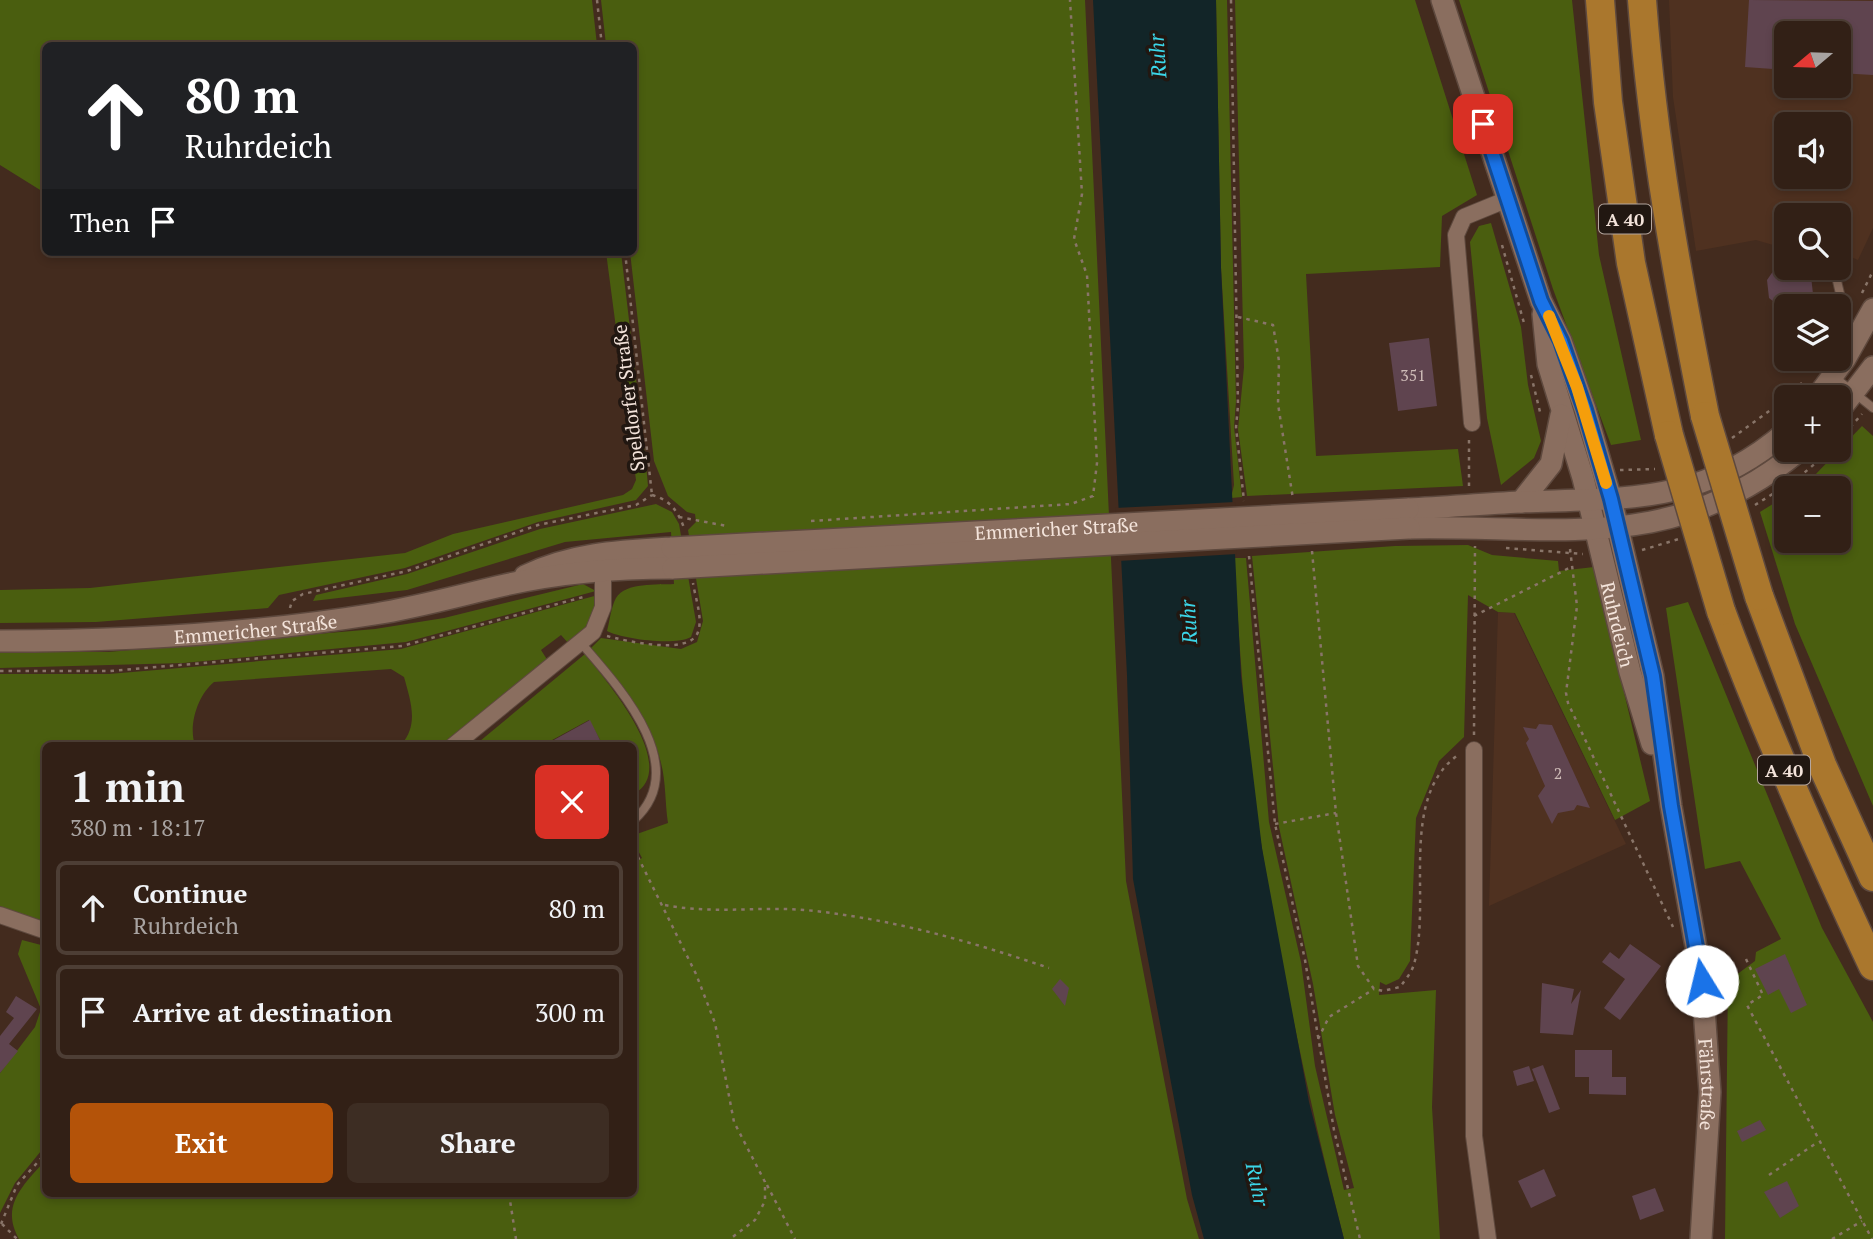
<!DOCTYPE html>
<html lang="en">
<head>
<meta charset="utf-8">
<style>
	:root { --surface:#322016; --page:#3d2d23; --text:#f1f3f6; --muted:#a8a3a1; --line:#4d3e35; --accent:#b45309 }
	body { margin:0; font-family:"PT Serif",serif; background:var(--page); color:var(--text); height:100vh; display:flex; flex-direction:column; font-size:26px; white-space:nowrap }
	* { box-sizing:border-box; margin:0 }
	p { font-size:23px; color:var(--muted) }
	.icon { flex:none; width:38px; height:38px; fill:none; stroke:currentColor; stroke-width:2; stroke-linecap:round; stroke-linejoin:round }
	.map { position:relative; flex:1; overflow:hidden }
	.panel { position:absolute; left:42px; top:742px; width:595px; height:455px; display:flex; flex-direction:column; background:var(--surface); border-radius:10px; box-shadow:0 4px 10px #0003,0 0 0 2px var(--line) }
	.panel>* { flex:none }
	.hud { position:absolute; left:42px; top:42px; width:595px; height:214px; border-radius:10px; box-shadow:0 4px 10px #0003,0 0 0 2px var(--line); background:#202124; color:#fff; overflow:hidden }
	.needle { width:46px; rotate:251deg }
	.tools { position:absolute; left:1774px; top:21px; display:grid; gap:14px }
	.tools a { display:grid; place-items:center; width:77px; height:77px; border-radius:10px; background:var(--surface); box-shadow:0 4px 10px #0003,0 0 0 2px var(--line); font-size:35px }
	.pin { position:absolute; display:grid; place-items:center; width:60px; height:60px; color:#fff; margin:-30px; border-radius:14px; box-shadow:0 4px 10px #0006 }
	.me { position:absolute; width:77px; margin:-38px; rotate:351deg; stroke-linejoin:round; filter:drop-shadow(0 0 5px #0008) }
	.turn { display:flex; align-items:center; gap:24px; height:147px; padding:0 28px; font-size:32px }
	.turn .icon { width:91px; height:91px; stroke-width:2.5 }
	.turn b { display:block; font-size:49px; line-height:60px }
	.then { display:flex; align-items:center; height:66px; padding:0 28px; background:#0003; gap:14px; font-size:26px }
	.round { display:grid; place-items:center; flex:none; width:74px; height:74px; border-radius:10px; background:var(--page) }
	.head { display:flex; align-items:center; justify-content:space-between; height:119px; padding:0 28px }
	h1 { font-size:42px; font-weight:700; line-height:52px }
	.primary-button { display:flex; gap:14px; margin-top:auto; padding:14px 28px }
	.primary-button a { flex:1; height:80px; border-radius:10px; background:var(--accent); color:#fff; font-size:28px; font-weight:700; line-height:80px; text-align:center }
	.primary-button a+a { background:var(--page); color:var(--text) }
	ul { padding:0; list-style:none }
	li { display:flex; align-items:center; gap:21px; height:94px; margin:0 14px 10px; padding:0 14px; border:4px solid var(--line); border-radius:10px }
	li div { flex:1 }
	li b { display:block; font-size:26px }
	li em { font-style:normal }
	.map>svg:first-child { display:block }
	.built { fill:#4f3120; fill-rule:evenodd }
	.green { fill:#4a5e0f }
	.water { fill:#122528 }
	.pier { fill:#432b1e }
	.building { fill:#5f444f }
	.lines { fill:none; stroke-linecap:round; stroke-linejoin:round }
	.service-casing { stroke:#5e493e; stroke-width:10 }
	.minor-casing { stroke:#5e493e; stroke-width:18 }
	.secondary-casing { stroke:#5e493e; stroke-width:24 }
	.motorway-casing { stroke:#5e493e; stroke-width:31 }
	.path { stroke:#897569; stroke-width:2.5; stroke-dasharray:3.5 5; stroke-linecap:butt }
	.service { stroke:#8a6e5f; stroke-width:8 }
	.minor { stroke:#8a6e5f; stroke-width:16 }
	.secondary { stroke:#8a6e5f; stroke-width:21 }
	.motorway { stroke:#aa772d; stroke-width:28 }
	.secondary-bridge-casing { stroke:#5e493e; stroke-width:24; stroke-linecap:butt }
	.motorway-bridge-casing { stroke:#5e493e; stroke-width:31; stroke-linecap:butt }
	.secondary-bridge { stroke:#8a6e5f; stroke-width:21 }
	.motorway-bridge { stroke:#aa772d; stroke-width:28 }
	.route-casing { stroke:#114b97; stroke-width:18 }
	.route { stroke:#1a73e8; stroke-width:12 }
	.slow { stroke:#f59e0b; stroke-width:12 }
	.labels { text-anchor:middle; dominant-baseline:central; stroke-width:7; stroke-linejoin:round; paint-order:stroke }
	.number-label { font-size:16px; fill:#cebbb7 }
	.shield { fill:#211711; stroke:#b4a69e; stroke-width:2 }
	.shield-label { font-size:18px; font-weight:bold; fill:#f3e3da }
	.street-label { font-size:19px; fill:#f3e3da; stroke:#211711 }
	.water-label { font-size:21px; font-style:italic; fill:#3bd5e7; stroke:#211711 }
</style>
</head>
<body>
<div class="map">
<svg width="1873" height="1239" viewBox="0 0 1873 1239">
	<rect width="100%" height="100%" fill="#432b1e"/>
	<g class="built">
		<path d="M1669,0H1873V228L1858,260L1839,252V215H1787V249L1756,240L1696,251L1673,97ZM1787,33H1839V86H1787ZM1787,124H1839V177H1787Z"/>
		<path d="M1498,612L1514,613L1626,844L1489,906Z"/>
	</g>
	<g class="green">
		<path d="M0,0H592L597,45L46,46L45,193L0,165Z"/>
		<path d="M601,0H1085L1126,881L1187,1199L1199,1239H19C0,1206 23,1185 45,1161L46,1194H634V862L642,858L634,843V835L668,823C665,804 666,782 661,763C651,719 619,682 591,648L601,638L681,649L697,642L703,621L688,530L696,522L695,514L687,512L668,496L654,461L630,252H634V46L606,45Z"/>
		<path d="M1216,0H1227L1236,401L1234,427L1242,497L1231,498L1234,485L1221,268Z"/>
		<path d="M1235,0H1415L1477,195L1442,216L1440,267L1306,274L1316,456L1458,449L1463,486L1247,496L1238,429L1244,367Z"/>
		<path d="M1459,0H1572L1599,255L1641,440L1611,445L1553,289Z"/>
		<path d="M1491,223L1521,327L1528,385L1541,441L1534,458L1501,485L1487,418L1470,242L1479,226Z"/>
		<path d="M606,252H621L646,464L648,486L636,500L538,522L405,568L279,595L268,608L96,622L0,623V590L90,588L405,553L453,534L623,495L632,489L636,480Z"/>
		<path d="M1862,426L1873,436V806L1795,624L1760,512L1787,495V541H1839V488H1797L1814,476Z"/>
		<path d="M656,504L672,512L679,524L696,622L691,637C675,646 622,639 607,631C610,620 611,607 616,598C626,582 657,585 674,584L671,532L565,542L407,590L313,601L316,595L407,574L540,529Z"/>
		<path d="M1468,545L1492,555L1558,561L1559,571L1594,567L1650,801L1615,820L1515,613L1498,612L1468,595L1464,737L1439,761L1416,818L1410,961L1399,979L1386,985L1380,982L1379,995L1436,990L1432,1107L1440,1239H1344C1311,1110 1283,980 1262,849C1246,753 1240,655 1234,558H1246L1269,822L1301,962L1315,1066L1344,1190L1354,1188L1335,1115L1313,984L1279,827L1252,556L1395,546Z"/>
		<path d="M583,584L596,591L406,642L183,663L0,668V652H108L375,629L444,618Z"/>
		<path d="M598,595C595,616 586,631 569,644L561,635L541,650L548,661L445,745H401C419,725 411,702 404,677L391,669L214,682C198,695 188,725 195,745L46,746L45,922L19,916L0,906V674H109L401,649Z"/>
		<path d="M1688,602L1822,928L1873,1022V1239H1725L1728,981L1755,961L1756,952L1781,939L1740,861L1705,869L1666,608Z"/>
		<path d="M585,654C607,682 681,767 634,794V746L603,745L589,720L543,745L474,746Z"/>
		<path d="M22,940L45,946V1146L15,1183L0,1213V1073L35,1027L41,1009L18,954Z"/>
	</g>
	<path class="water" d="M1093,0H1216L1221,268L1241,676L1262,848L1309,1102L1344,1239H1204L1192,1195L1133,879L1127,675Z"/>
	<path class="pier" d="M1235,502L1237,554L1118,561L1115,508Z"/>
	<g class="building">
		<path d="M1749,0L1873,1V75L1839,73V33H1787V70L1745,67Z"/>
		<path d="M1787,265V268H1801L1811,276L1813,294L1802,306H1779L1769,298L1767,280L1776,267Z"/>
		<path d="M1429,338L1437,406L1398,411L1389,343Z"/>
		<path d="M590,720L603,746H543Z"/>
		<path d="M1539,724L1552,725L1590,808L1577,805L1574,810L1558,813L1552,824L1538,796L1545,786L1526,743L1529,739L1523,727L1536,729Z"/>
		<path d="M1630,944L1661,966L1620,1020L1604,1008L1625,979L1602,962L1610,952L1619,959Z"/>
		<path d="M1785,954L1807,1005L1791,1013L1779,989L1768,995L1755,969Z"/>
		<path d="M1060,979L1069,988L1065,1006L1052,989Z"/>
		<path d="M1542,983L1574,989L1571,1004L1581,990L1573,1035L1540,1033Z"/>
		<path d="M16,996L37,1009L9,1044L18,1051L0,1073V1036L14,1018L6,1012Z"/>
		<path d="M1575,1050H1612V1077H1626V1095L1589,1094V1077H1575Z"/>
		<path d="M1543,1065L1560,1109L1549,1113L1532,1069Z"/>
		<path d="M1529,1066L1534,1081L1517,1086L1513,1071Z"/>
		<path d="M1760,1120L1766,1130L1742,1142L1737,1131Z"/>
		<path d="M1544,1169L1556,1196L1531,1208L1518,1181Z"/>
		<path d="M1787,1181L1799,1206L1780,1218L1764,1192Z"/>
		<path d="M1655,1188L1664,1211L1640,1220L1632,1196Z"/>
	</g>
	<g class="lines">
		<g class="service-casing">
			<g id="service">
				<path d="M1785,241H1787"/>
				<path d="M1834,268L1845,315"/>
				<path d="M1812,359L1873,408"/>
				<path d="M581,643C619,687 693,767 634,820"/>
			</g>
		</g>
		<g class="minor-casing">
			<g id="minor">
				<path d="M1472,423L1456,235L1464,217L1508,199"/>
				<path d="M453,746L593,632L603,607V572"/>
				<path d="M1474,750V1136L1488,1239"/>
				<path d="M0,915L46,931"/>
			</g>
		</g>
		<g class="secondary-casing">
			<g id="secondary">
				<path id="s1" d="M1442,0L1541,301L1561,341L1585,409L1611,499L1653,676L1671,806L1702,981L1710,1092L1701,1239"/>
				<path id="s2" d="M1543,314L1548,364L1583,478L1630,672L1652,744"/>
				<path d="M1817,397L1845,359L1873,309"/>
				<path d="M1839,411L1873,367"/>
				<path d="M1521,502L1551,464L1561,415"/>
				<path d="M1408,509C1446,507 1483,504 1520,502C1626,498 1702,505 1787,431"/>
				<path d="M1409,528C1559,525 1673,555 1800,450"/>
				<path d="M525,576C572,553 620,551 672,548"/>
				<path id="s3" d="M0,641C125,641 252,634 375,614C419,607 461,595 505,585C558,573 618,568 673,568"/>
			</g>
		</g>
		<g class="motorway-casing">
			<g id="motorway">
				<path d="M1600,0L1608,102L1631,263L1669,435"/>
				<path d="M1642,0C1653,144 1677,275 1705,416"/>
				<path d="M1759,596L1822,765L1873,877"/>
				<path d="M1721,611C1766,732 1818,849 1873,966"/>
			</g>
		</g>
		<g class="path">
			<path d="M597,0L602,46"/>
			<path d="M1231,0L1238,406L1236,427L1244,501"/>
			<path d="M1502,245L1524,323"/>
			<path d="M625,252L652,495"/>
			<path d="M1862,293L1873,271"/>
			<path d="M1238,317L1273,325L1279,361L1278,404L1293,499"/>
			<path d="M1531,375L1541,416"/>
			<path d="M1787,397L1805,380"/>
			<path d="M1732,438L1787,398"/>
			<path d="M1839,440L1862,414"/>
			<path d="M1620,470L1655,469"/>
			<path d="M1469,486V436"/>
			<path d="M652,495C670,500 678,511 684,528"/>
			<path d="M1755,505L1798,478L1831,450"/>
			<path d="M679,517L727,526"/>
			<path d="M811,521L1071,504L1093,496L1097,463L1087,275L1074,239L1082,194L1070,0"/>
			<path d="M1506,548L1583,554"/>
			<path d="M1570,549L1577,606L1566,693L1568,703L1673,927"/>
			<path d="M1642,550L1679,539"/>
			<path d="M1312,551L1336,813L1358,966L1374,989L1383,991L1400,987C1405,980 1412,972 1414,964C1432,902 1398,798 1458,755"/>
			<path d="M1249,556L1275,824L1305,960L1334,1130L1360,1239"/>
			<path d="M290,608L292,601L303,594L407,571L538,525L636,505L652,495"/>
			<path d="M1474,616L1571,567"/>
			<path d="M607,636C626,641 690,656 698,632C703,618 695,597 693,583"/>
			<path d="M0,671H110L402,646L587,596"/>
			<path d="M1474,735L1475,546"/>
			<path d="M1275,824L1336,813"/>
			<path d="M634,849L696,974L715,1023L734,1122L765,1182V1201L755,1220L730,1239"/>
			<path d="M665,905C715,915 765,905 815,911C895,920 973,942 1049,968"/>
			<path d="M1746,959L1763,995L1747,1005L1872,1239"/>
			<path d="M1318,1039L1329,1017L1374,989"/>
			<path d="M1769,1175L1818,1142"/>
			<path d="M767,1185L795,1239"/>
			<path d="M509,1194L516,1239"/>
			<path d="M1,1224L17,1185L46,1153"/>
			<path d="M2,1224L17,1239"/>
			<path d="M1832,1239L1862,1221"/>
		</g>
		<use href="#service" class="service"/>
		<use href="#minor" class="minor"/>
		<use href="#secondary" class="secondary"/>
		<use href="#motorway" class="motorway"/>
		<g class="secondary-bridge-casing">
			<g id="secondary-bridge">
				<path id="s4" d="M672,548L1408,509"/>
				<path d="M673,568L1409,528"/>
			</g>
		</g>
		<g class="motorway-bridge-casing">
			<g id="motorway-bridge">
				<path d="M1705,416L1759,596"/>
				<path d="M1669,435L1721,611"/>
			</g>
		</g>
		<use href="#secondary-bridge" class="secondary-bridge"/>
		<use href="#motorway-bridge" class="motorway-bridge"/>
	</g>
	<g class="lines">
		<g class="route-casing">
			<path id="route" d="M1483,124L1541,301L1561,341L1585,410L1611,499L1653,676L1671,806L1702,981"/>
		</g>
		<use href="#route" class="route"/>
		<path class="slow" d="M1549,316L1577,387L1606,483"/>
	</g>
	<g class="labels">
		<g class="number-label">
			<text x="1413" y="375">351</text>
			<text x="1558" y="773">2</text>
		</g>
		<g class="shield">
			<rect x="1599" y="204.5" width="52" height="29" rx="5"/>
			<rect x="1758" y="755.5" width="52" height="29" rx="5"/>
		</g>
		<g class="shield-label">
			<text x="1625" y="219">A 40</text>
			<text x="1784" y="770">A 40</text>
		</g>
		<g class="street-label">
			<text transform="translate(628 398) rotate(-97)">Speldorfer Straße</text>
			<text stroke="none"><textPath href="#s4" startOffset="385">Emmericher Straße</textPath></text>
			<text stroke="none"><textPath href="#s2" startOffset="320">Ruhrdeich</textPath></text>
			<text stroke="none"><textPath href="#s3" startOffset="256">Emmericher Straße</textPath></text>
			<text stroke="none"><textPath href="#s1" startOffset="1122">Fährstraße</textPath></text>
		</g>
		<g class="water-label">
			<text transform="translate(1157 56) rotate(-94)">Ruhr</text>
			<text transform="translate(1188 622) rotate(-93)">Ruhr</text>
			<text transform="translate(1258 1184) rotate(78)">Ruhr</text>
		</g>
	</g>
</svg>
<div class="tools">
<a><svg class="needle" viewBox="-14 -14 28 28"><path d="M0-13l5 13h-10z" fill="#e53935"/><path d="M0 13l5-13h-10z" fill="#a8a3a1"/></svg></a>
<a><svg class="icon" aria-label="sound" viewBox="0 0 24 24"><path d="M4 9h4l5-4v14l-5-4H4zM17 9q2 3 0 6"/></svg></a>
<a><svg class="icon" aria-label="search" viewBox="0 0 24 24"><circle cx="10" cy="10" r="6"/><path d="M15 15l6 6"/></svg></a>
<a><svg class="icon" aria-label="layers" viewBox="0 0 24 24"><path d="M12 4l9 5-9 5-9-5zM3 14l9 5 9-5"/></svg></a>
<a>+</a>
<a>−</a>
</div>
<div class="pin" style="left:1483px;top:124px;background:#d93025"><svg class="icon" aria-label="arrive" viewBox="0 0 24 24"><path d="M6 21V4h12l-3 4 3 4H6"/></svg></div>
<svg class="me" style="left:1702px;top:981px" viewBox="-20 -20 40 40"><circle r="19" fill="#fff"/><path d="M0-13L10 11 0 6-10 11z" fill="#1a73e8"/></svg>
<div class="hud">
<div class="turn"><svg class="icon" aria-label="ahead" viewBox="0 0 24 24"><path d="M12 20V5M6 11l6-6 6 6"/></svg><div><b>80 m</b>Ruhrdeich</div></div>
<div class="then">Then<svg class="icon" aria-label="arrive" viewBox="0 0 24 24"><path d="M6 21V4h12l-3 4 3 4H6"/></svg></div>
</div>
<section class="panel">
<div class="head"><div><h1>1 min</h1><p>380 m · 18:17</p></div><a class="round" style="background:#d93025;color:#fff"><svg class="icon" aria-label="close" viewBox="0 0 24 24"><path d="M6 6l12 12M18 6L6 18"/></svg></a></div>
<ul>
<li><svg class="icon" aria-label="ahead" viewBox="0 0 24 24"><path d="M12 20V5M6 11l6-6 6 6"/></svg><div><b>Continue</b><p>Ruhrdeich</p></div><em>80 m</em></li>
<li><svg class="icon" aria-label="arrive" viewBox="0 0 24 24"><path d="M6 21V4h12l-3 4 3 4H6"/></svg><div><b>Arrive at destination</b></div><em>300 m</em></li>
</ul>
<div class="primary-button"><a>Exit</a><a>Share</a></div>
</section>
</div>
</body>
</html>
